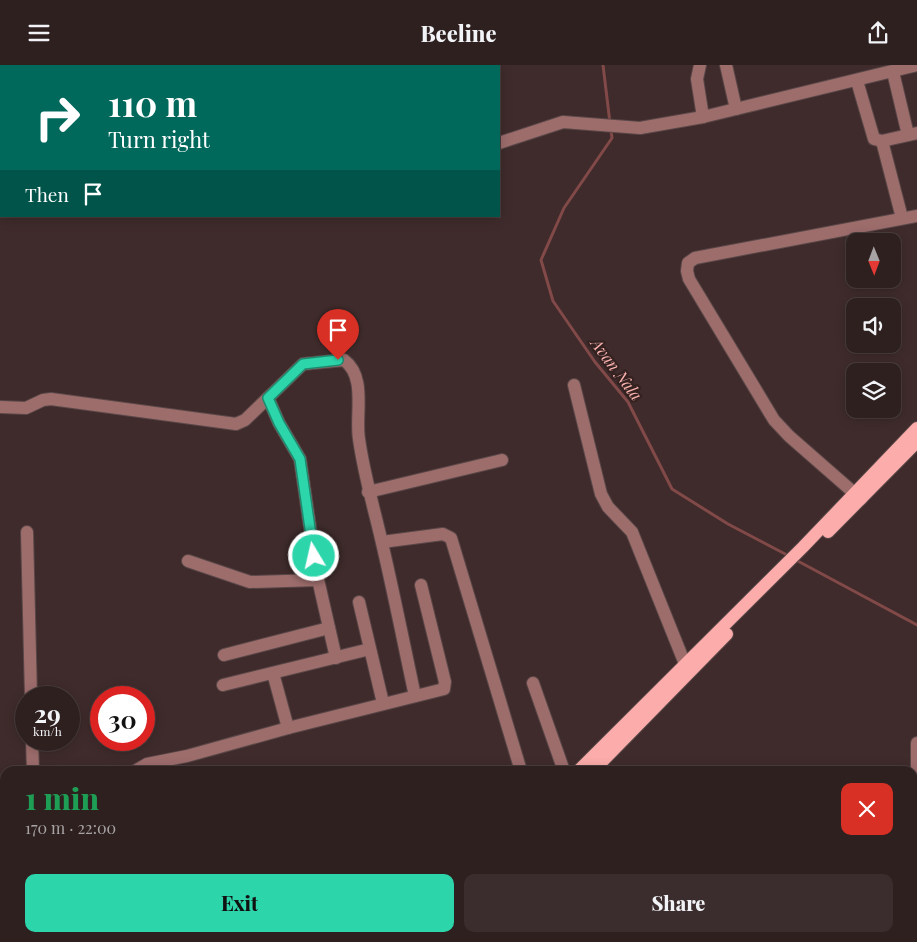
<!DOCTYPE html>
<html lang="en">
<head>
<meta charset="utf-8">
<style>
	:root { --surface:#2f2020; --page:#3b2d2d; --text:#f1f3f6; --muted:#a7a3a5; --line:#4a3e3e; --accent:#2dd5ab }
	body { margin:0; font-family:"Playfair Display",serif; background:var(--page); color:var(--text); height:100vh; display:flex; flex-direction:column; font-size:19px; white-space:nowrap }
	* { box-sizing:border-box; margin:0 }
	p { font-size:16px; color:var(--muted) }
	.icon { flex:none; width:28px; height:28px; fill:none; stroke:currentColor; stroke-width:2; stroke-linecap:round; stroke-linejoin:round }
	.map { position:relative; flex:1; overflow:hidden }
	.panel { position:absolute; left:0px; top:701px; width:918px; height:176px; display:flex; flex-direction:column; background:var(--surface); border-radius:15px 15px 0 0; box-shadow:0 2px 12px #0003,0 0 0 1px var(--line) }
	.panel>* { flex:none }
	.banner { position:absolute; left:0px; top:0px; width:500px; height:152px; box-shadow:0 2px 12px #0003,0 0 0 1px var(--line); background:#00695c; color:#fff; overflow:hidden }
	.needle { width:32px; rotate:179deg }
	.fabs { position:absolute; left:846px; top:168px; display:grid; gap:10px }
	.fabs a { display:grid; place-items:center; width:55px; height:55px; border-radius:10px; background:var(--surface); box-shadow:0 2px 12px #0003,0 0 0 1px var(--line); font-size:25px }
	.speed { position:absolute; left:15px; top:621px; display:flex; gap:10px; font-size:25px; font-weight:700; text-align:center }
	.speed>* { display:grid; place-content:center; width:65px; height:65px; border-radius:50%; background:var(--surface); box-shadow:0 2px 12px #0003,0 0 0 1px var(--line); line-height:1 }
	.speed small { font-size:12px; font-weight:400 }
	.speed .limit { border:8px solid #d22; background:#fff; color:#111 }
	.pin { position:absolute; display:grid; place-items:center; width:42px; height:42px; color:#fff; margin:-51px -21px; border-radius:50% 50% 50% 0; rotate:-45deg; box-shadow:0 0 5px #0007 }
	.pin .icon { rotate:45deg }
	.me { position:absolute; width:55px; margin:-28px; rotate:351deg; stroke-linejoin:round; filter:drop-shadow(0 0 4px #0008) }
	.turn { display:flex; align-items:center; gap:18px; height:105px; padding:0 25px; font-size:22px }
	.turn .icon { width:65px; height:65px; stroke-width:2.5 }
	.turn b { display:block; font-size:35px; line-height:42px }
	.then { display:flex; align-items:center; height:48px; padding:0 25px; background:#0003; gap:10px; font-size:19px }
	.round { display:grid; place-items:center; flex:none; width:52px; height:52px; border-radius:10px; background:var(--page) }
	.overview { display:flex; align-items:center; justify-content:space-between; height:85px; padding:0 25px }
	h1 { font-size:30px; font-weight:800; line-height:38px; color:#1e9e55 }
	.cta { display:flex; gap:10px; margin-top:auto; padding:10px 25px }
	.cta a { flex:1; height:58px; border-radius:10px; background:var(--accent); color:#111; font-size:20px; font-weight:800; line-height:58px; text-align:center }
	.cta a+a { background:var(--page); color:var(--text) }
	header { display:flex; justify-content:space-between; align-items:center; height:65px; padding:0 25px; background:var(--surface); font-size:22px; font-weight:800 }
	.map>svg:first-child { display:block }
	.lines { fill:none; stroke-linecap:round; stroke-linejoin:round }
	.stream { stroke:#814948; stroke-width:3 }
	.minor-casing { stroke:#5a4747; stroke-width:14 }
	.major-casing { stroke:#5a4747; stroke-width:14 }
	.minor { stroke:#9d6d6c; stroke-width:12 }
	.major { stroke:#fcadab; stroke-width:12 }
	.route-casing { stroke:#1d8a6f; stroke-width:12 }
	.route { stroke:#2dd5ab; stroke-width:9 }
	.labels { text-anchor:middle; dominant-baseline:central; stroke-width:4.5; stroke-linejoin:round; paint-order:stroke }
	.water-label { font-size:16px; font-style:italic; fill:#fbb3b0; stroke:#342221 }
</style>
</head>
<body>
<header><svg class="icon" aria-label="menu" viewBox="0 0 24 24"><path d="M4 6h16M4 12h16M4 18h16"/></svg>Beeline<svg class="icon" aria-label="share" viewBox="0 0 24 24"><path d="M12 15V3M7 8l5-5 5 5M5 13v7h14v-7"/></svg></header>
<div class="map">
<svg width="917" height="877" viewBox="0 0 917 877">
	<rect width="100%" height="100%" fill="#3f2b2b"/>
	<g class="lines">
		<g class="stream">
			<path d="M603,0L610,58"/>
			<path d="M611,65L612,73L564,143L541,195L553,236L595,297L628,337L672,424L728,459L789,491"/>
			<path d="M794,494L917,560"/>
		</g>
		<g class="minor-casing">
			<g id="minor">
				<path d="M41,0V1"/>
				<path d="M338,0V1"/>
				<path d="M700,0L697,14L703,52"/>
				<path d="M726,0L736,44"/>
				<path d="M893,7L908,70"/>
				<path d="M857,16L874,74L882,76L917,68"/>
				<path d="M882,76L902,153"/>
				<path d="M499,78L563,57L640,63L703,52L917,0"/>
				<path d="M0,92H1"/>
				<path d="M574,320L601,429L608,442L632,467L685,599"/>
				<path d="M268,333L279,358L300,394L317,510L336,593"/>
				<path d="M0,342L26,343L43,335L51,334L236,359L245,355L303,299L344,295C367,312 355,349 359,374C364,410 374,443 382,478C394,529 404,580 415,631"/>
				<path d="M368,427L502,395"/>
				<path d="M861,434L789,371L774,355L689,214L687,206L688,198L695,193L917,151"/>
				<path d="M27,467L31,632"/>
				<path d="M382,477L443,469L451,473L521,706"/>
				<path d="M188,496L250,517L318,515"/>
				<path d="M359,537L383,638"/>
				<path d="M224,590L329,563"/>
				<path d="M273,608L288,663"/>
				<path d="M533,618L564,706"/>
				<path d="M223,620L370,584"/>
				<path d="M32,675L33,706"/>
				<path d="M917,678V703"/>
				<path d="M135,706L147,699L187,691L288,663L444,624L445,617L421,520"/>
				<path d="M0,749H5"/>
				<path d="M520,872L521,877"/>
				<path d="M849,872L850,877"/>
			</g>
		</g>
		<g class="major-casing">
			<g id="major">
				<path d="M828,467L917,377"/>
				<path d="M578,706L803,482L917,363"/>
				<path d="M593,706L727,569"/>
				<path d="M415,877L419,872"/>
			</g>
		</g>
		<use href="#minor" class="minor"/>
		<use href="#major" class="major"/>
	</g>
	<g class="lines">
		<g class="route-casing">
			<path id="route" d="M314,491L300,394L279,358L268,333L303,299L338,295"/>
		</g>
		<use href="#route" class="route"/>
	</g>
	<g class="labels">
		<g class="water-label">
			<text transform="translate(617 304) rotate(53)">Avan Nala</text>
		</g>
	</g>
</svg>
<div class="fabs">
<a><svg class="needle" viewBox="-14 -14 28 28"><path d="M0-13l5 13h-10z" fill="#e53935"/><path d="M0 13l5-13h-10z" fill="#a7a3a5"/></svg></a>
<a><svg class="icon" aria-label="sound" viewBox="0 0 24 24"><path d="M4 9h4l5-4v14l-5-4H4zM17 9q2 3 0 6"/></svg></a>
<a><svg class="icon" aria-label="layers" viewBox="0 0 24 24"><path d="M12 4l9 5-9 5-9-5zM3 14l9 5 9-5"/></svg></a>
</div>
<div class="speed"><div>29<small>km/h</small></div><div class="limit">30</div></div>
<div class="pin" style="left:338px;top:295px;background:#d93025"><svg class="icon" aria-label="arrive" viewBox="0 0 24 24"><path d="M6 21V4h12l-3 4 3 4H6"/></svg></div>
<svg class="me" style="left:314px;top:491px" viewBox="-20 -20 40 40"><circle r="17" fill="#2dd5ab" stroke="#fff" stroke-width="3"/><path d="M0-11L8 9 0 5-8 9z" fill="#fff"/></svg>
<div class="banner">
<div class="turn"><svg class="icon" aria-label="right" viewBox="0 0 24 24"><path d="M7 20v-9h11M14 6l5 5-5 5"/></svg><div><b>110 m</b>Turn right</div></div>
<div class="then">Then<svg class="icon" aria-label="arrive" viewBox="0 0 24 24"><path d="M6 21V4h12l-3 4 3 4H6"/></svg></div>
</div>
<section class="panel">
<div class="overview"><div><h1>1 min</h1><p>170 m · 22:00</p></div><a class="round" style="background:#d93025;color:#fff"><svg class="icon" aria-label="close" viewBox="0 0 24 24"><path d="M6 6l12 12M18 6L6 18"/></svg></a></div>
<div class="cta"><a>Exit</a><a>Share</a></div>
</section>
</div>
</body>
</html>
